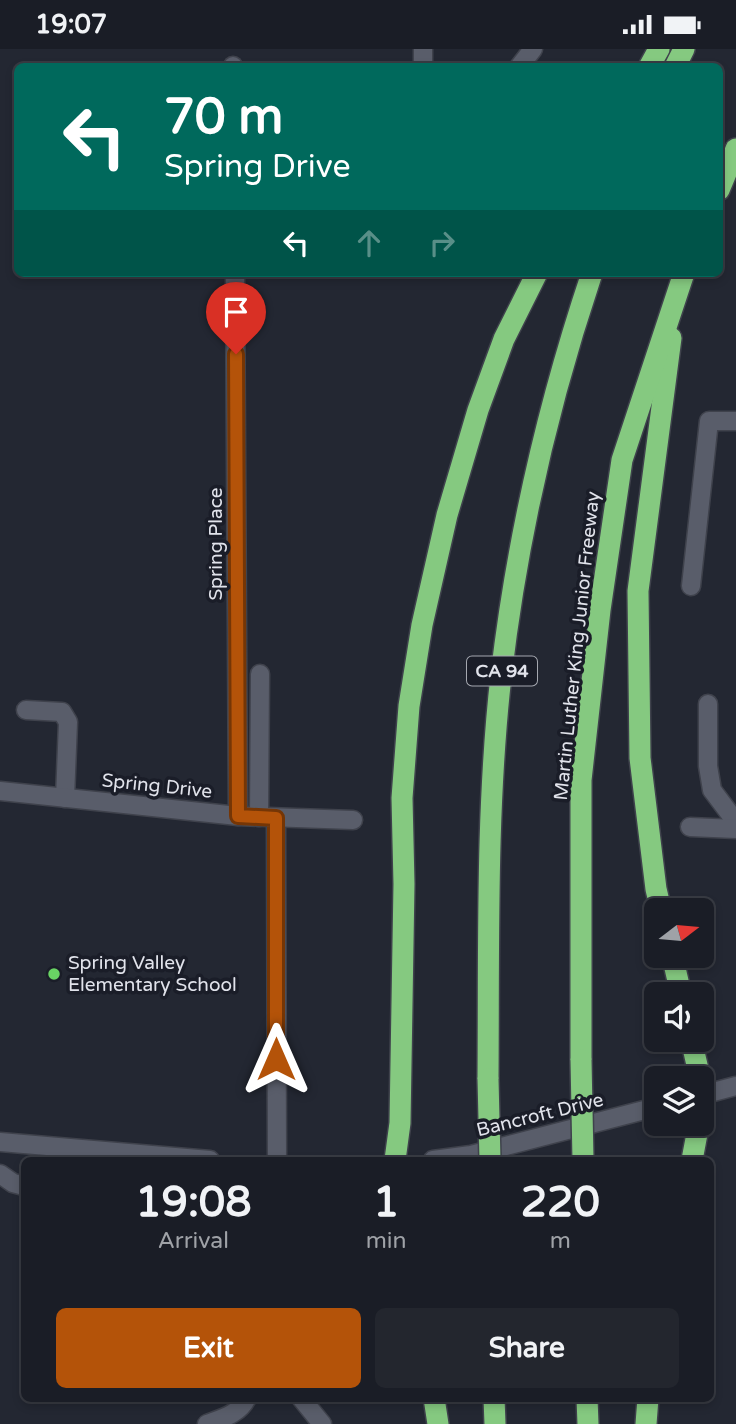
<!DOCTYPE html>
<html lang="en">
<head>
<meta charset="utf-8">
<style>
	:root { --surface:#1a1d26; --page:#23262e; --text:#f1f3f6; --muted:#9fa2a7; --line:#383b43; --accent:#b45309 }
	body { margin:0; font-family:"Varela Round",sans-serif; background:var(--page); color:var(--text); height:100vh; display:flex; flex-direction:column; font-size:26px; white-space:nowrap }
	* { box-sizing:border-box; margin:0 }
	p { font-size:23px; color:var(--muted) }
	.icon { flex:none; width:38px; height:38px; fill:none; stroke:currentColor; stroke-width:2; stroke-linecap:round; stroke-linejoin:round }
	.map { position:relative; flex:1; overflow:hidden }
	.panel { position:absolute; left:21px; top:1108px; width:693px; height:245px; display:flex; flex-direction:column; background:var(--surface); border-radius:10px; box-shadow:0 4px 10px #0003,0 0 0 2px var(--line) }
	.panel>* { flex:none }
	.top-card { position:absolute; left:14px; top:14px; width:709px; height:214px; border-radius:10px; box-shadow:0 4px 10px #0003,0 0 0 2px var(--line); background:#00695c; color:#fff; overflow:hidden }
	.needle { width:46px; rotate:74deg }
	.tools { position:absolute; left:644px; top:849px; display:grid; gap:14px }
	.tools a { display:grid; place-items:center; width:70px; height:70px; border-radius:10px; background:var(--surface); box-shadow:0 4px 10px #0003,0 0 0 2px var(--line); font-size:35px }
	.pin { position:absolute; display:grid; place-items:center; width:60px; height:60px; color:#fff; margin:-72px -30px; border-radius:50% 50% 50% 0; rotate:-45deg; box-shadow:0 0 7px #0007 }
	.pin .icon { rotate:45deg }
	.me { position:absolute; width:77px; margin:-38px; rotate:0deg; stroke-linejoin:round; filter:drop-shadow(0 0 5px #0008) }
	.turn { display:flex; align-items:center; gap:24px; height:147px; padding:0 35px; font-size:32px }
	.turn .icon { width:91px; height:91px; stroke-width:2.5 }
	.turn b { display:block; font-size:49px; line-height:60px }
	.lanes { display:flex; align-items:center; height:66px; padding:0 35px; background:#0003; justify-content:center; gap:35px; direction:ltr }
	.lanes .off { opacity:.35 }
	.eta { display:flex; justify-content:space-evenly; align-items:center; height:119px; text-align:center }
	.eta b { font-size:42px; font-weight:800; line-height:49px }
	.primary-button { display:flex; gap:14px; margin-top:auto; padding:14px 35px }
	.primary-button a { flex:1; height:80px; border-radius:10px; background:var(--accent); color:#fff; font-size:28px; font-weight:800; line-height:80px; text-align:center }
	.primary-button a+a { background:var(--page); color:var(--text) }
	.status { display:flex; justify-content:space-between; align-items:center; height:49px; padding:0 35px; background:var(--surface); direction:ltr }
	.status svg { height:19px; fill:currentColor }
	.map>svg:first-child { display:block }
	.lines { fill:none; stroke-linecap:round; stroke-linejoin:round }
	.minor-casing { stroke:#3f424c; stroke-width:21 }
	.highway-casing { stroke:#3f424c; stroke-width:24 }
	.minor { stroke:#595d6a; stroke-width:18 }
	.highway { stroke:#85c980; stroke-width:21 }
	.highway-bridge-casing { stroke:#3f424c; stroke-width:24; stroke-linecap:butt }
	.highway-bridge { stroke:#85c980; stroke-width:21 }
	.route-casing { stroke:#753606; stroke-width:18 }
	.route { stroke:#b45309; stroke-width:12 }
	.poi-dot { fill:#69d464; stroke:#1a1d28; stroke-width:2.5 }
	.labels { text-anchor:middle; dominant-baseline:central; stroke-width:7; stroke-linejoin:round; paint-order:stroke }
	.shield { fill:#1a1d28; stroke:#a5a8b0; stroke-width:2 }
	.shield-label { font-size:18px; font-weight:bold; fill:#e1e3eb }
	.street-label { font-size:19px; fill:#e1e3eb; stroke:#1a1d28 }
	.poi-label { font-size:19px; fill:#e1e3eb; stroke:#1a1d28; text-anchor:start }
</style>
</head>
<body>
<div class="status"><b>19:07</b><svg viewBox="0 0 49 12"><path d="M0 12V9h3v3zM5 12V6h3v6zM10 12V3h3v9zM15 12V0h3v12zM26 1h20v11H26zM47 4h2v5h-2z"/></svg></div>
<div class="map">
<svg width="736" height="1375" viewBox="0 0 736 1375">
	<rect width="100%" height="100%" fill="#232732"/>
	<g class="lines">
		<g class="minor-casing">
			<g id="minor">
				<path d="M423,0V18"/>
				<path d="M233,17V18"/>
				<path d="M519,18L533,0"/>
				<path d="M235,224L238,767"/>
				<path d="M691,537L709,372H736"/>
				<path d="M708,655V717L712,741L736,773"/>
				<path d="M26,661L62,663L68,673L65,749"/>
				<path d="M0,742L238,767L353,771"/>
				<path d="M259,768L260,625"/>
				<path d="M276,769L277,1111"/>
				<path d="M690,778L736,780"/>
				<path d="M702,1046L736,1037"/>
				<path d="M0,1093L210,1111"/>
				<path d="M433,1111L471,1106L656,1058"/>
				<path d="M0,1125L13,1134L24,1137"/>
				<path d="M301,1349L322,1375"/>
				<path d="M207,1375C223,1369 239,1365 247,1349"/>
			</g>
		</g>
		<g class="highway-casing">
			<g id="highway">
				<path d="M649,18L659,0"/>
				<path d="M675,18L684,0"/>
				<path d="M719,141L736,100"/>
				<path d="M661,861L656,840L640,709L638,542L671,289"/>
				<path d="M672,906L681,945"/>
				<path d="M691,990L700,1029"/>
				<path d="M581,1011V731L600,561L622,411L684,224"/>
				<path d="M488,1030C489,895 486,760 501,627C517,490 548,355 592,224"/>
				<path d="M702,1035L704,1046L702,1058"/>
				<path d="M395,1111L400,1074L404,835L402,749L409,657L422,576L447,466L478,361L504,290L537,224"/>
				<path d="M692,1111L699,1074"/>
				<path d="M434,1349L438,1375"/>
				<path d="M494,1349L495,1375"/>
				<path d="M587,1349L588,1375"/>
				<path d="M646,1375L648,1349"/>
			</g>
		</g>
		<use href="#minor" class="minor"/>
		<use href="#highway" class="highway"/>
		<g class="highway-bridge-casing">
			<g id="highway-bridge">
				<path d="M581,1011L583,1111"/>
				<path d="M488,1030L490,1111"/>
			</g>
		</g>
		<use href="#highway-bridge" class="highway-bridge"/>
	</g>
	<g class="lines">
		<g class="route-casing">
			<path id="route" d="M236,305L238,767L276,769V1010"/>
		</g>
		<use href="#route" class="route"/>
	</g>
	<circle class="poi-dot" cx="54" cy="925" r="7"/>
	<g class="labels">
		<rect class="shield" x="467" y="607.5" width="70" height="29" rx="5"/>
		<g class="shield-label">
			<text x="502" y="622">CA 94</text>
		</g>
		<g class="street-label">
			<text transform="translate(216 495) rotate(-90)">Spring Place</text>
			<text transform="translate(577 597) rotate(-84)">Martin Luther King Junior Freeway</text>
			<text transform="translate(157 737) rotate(6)">Spring Drive</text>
			<text transform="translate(540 1066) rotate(-14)">Bancroft Drive</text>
		</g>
		<g class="poi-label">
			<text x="68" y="914">Spring Valley<tspan x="68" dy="22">Elementary School</tspan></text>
		</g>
	</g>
</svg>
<div class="tools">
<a><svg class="needle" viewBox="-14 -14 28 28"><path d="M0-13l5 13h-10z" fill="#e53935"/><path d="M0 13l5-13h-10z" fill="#9fa2a7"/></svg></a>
<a><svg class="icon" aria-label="sound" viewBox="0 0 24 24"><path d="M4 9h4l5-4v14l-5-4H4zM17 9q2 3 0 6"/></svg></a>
<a><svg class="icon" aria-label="layers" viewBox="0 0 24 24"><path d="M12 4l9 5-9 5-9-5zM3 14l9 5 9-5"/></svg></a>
</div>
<div class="pin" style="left:236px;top:305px;background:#d93025"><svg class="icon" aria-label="arrive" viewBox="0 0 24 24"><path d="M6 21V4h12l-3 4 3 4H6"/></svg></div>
<svg class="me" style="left:276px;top:1010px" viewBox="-20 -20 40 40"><path d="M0-17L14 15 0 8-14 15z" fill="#b45309" stroke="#fff" stroke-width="4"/></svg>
<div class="top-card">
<div class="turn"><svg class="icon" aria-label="left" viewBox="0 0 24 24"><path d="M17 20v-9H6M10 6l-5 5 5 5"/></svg><div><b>70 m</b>Spring Drive</div></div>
<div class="lanes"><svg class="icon" aria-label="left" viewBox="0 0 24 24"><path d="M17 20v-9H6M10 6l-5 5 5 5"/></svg><svg class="icon off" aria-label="ahead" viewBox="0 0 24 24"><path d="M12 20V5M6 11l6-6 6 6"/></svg><svg class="icon off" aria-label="right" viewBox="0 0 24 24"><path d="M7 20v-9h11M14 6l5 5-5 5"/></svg></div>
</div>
<section class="panel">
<div class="eta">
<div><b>19:08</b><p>Arrival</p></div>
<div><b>1</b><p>min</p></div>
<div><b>220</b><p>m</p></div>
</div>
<div class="primary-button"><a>Exit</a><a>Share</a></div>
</section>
</div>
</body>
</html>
